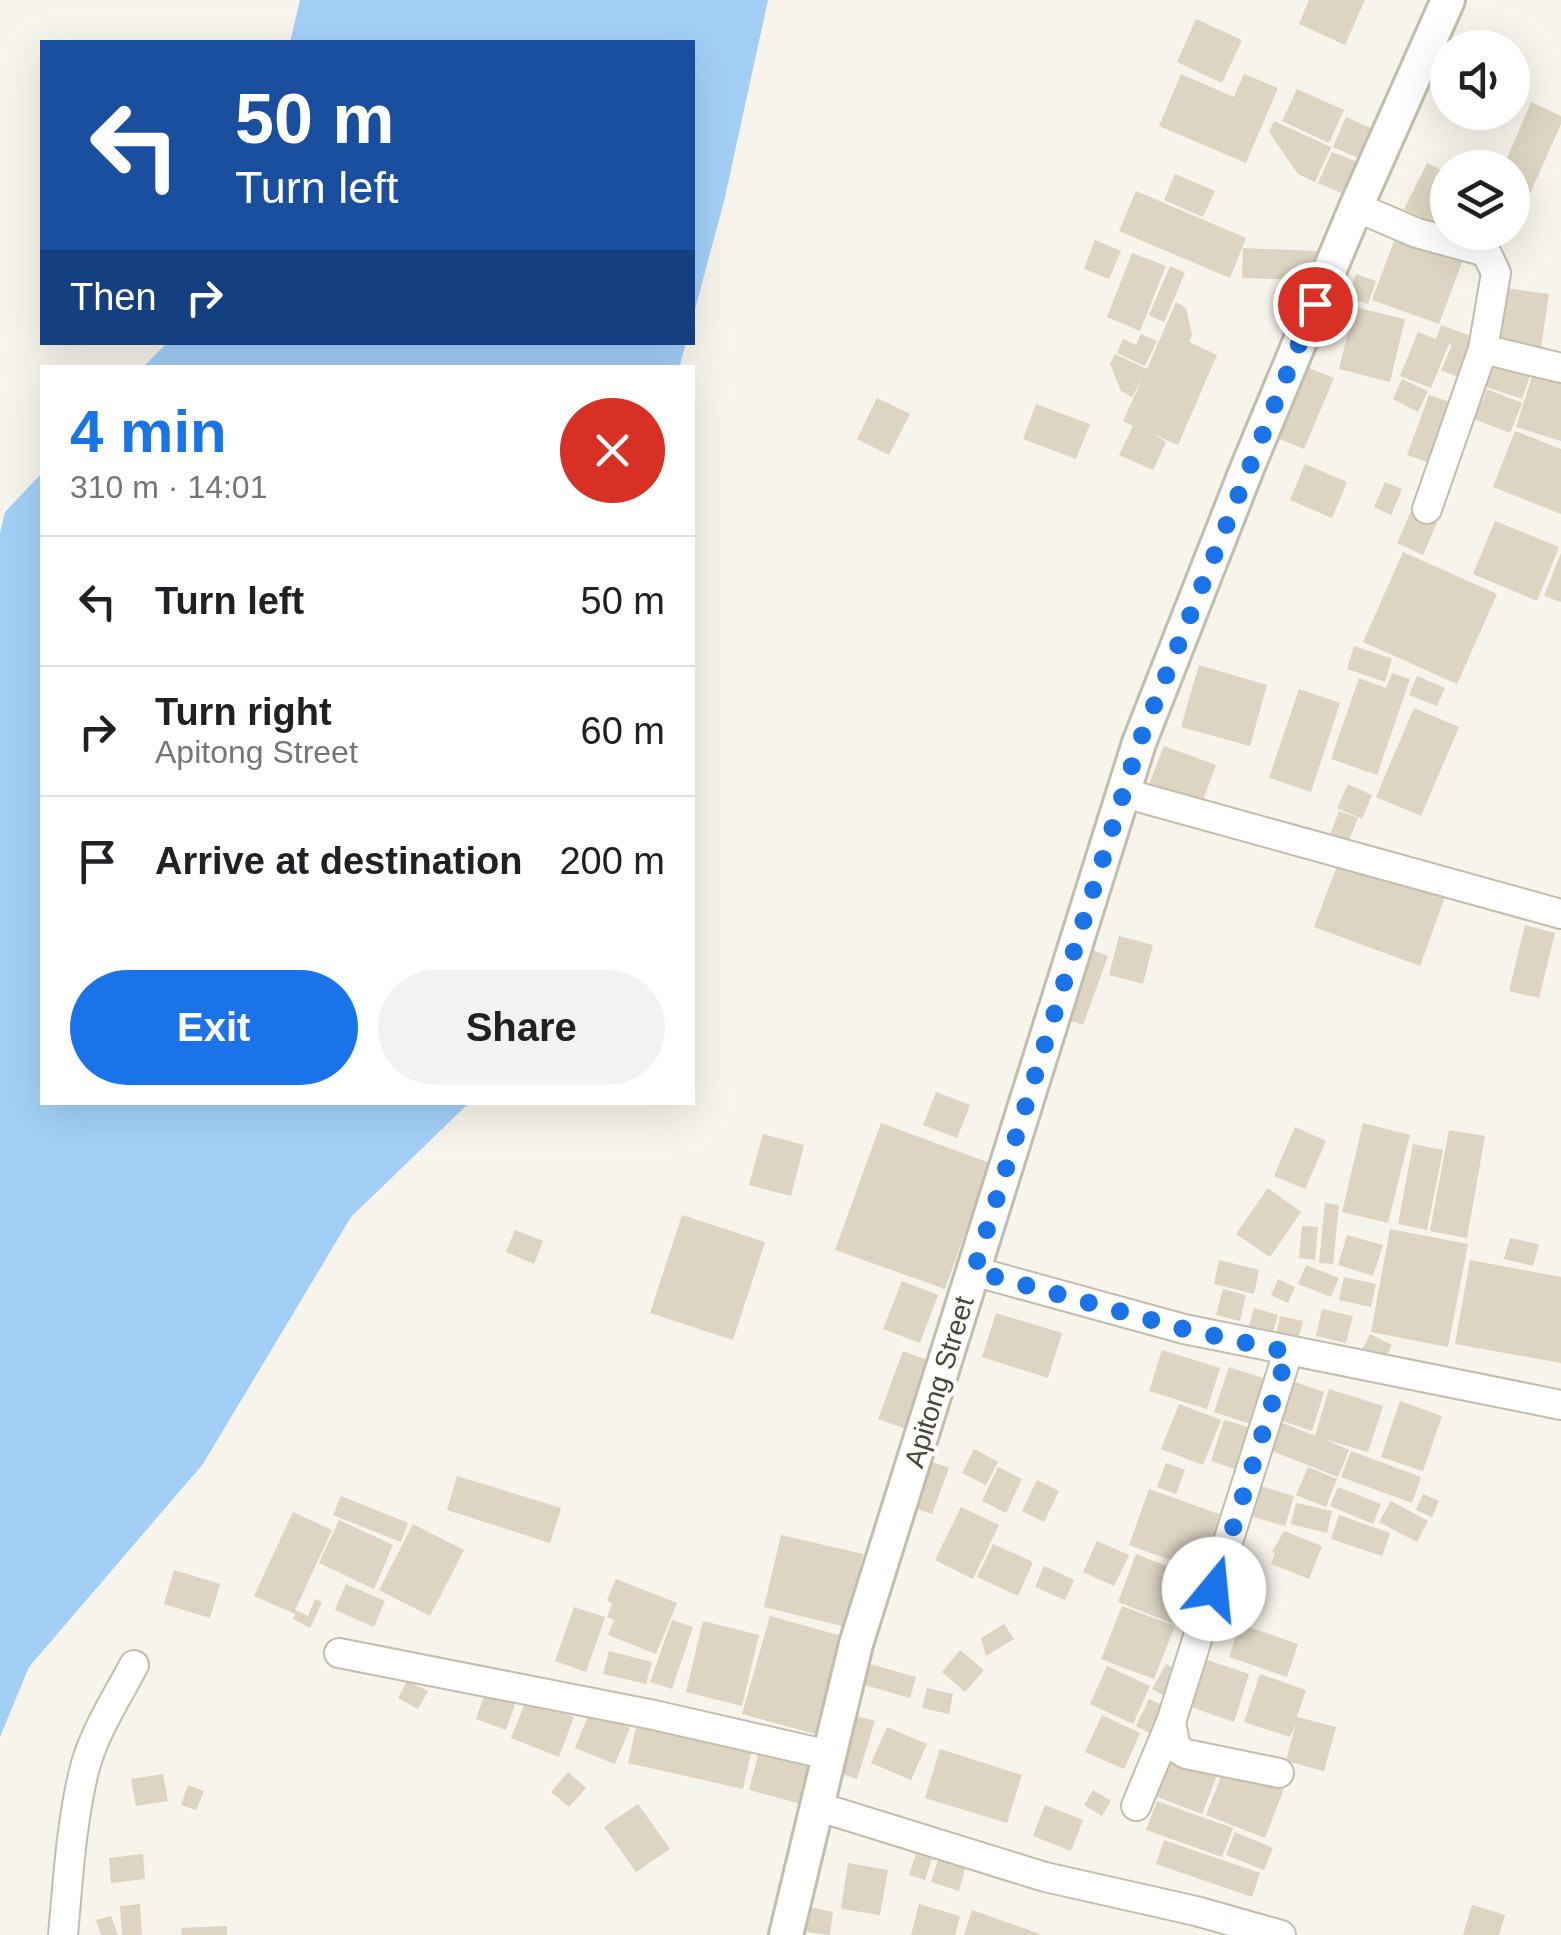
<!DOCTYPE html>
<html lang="en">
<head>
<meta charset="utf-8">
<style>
	:root { --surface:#fff; --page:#f2f2f2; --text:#202124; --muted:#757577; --line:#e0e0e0; --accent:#1a73e8 }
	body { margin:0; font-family:Helvetica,sans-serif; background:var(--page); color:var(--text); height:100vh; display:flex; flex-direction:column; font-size:38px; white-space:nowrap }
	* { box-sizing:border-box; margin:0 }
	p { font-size:32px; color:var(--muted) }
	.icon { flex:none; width:55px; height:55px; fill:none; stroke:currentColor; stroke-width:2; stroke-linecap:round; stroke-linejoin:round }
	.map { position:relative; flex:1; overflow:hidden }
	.details { position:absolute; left:40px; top:365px; width:655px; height:740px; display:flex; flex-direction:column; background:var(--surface); border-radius:0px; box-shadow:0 10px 40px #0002 }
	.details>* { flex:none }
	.banner { position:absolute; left:40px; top:40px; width:655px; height:305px; border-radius:0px; box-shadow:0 10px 40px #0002; background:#1a4fa0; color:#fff; overflow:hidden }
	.tools { position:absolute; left:1430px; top:30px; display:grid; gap:20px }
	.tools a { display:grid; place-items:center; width:100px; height:100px; border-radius:50%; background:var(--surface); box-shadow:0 10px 40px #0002; font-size:50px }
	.pin { position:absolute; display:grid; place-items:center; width:85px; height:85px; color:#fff; margin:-42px; border:5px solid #fff; border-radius:50%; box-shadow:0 2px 10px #0007 }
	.me { position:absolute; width:110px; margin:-55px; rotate:17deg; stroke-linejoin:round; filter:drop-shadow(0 0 8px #0008) }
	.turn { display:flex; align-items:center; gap:35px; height:210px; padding:0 30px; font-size:45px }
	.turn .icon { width:130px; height:130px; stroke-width:2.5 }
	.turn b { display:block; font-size:70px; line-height:85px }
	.then { display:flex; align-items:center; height:95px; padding:0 30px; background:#0003; gap:20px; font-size:38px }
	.round { display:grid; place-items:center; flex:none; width:105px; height:105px; border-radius:52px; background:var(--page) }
	.summary { display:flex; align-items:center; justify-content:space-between; height:170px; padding:0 30px }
	h1 { font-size:60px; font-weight:700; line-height:75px; color:var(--accent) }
	.primary-button { display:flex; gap:20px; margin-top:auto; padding:20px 30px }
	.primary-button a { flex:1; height:115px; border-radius:60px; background:var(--accent); color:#fff; font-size:40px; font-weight:700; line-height:115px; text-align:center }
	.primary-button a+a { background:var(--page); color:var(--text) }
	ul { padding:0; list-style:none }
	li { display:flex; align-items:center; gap:30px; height:130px; padding:0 30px; border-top:2px solid var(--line) }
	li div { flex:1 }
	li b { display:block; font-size:38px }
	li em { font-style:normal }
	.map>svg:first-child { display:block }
	.water { fill:#a3cff7 }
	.building { fill:#ddd4c2 }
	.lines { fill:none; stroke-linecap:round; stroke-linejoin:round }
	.minor-casing { stroke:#c3bdac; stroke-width:32 }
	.tertiary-casing { stroke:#c3bdac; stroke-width:38 }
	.minor { stroke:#fff; stroke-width:28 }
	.tertiary { stroke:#fff; stroke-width:32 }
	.route { stroke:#1a73e8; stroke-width:18; stroke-dasharray:0 32.4 }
	.labels { text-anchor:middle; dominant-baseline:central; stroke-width:9; stroke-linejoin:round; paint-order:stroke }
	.street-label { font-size:28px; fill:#4c4638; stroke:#fff }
</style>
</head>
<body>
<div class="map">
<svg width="1561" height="1935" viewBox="0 0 1561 1935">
	<rect width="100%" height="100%" fill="#f7f4eb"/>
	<g class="water">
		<path d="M300,0H768L725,197L693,317L692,42H290Z"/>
		<path d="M167,343V342L686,343L679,368L143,367Z"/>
		<path d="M42,473V1102L469,1103L351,1217L203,1464L29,1667L0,1737V533L5,512Z"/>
	</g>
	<g class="building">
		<path d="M1309,0H1365L1345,45L1299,24Z"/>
		<path d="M1196,19L1242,40L1222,83L1177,62Z"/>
		<path d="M1181,74L1234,97L1244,74L1278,88L1246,163L1159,126Z"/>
		<path d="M1297,89L1344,110L1329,143L1282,121Z"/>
		<path d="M1531,102L1561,116V124L1523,209L1512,205V168H1503Z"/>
		<path d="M1346,117L1375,130L1363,160L1333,147Z"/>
		<path d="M1274,121L1331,147L1315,182L1298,174L1269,132Z"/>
		<path d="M1332,152L1360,163L1346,195L1318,183Z"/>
		<path d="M1427,163L1448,173V230L1404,209Z"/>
		<path d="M1175,174L1215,191L1203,217L1164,200Z"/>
		<path d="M1136,191L1246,238L1230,278L1119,231Z"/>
		<path d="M1395,238L1462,262L1439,324L1372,300Z"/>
		<path d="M1095,240L1121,251L1109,279L1084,269Z"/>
		<path d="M1243,248L1317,251L1306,280L1242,278Z"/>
		<path d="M1132,253L1166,266L1140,331L1107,317Z"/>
		<path d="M1170,266L1185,273L1164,322L1149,315Z"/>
		<path d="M1356,274L1376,281L1368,304L1348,297Z"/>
		<path d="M1499,287L1549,294L1540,354L1491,347Z"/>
		<path d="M1176,302L1186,308L1192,335L1189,342L1217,355L1178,445L1153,434L1166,442L1153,470L1119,455L1133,426L1123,421L1143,377L1132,397L1121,391L1110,364L1115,354L1147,369Z"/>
		<path d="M1354,307L1405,319L1390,382L1339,369Z"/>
		<path d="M1441,325L1479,339L1462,379L1441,370L1452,345L1449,344L1431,388L1400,376L1418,332L1436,339Z"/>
		<path d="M1141,334L1157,341L1145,366L1117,353L1123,339L1136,345Z"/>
		<path d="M1485,352L1533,368L1522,399L1475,383Z"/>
		<path d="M1309,368L1334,378L1304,449L1266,433L1276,408L1290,414Z"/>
		<path d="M1534,370L1561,379V441L1516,427Z"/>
		<path d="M1402,379L1428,391L1418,412L1393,399Z"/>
		<path d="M1487,389L1522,403L1510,433L1474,419Z"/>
		<path d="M1429,395L1461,406L1439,466L1407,455Z"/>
		<path d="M877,398L910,414L889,455L857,439Z"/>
		<path d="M1036,404L1090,424L1076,459L1023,439Z"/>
		<path d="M1515,431L1561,449V514L1493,487Z"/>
		<path d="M1305,464L1347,482L1332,518L1290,500Z"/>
		<path d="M1385,482L1402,489L1391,515L1374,507Z"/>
		<path d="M1411,511L1437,523L1423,555L1397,543Z"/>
		<path d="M1495,521L1559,547L1537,601L1473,574Z"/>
		<path d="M1403,552L1497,594L1457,684L1363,642Z"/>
		<path d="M1561,553V602L1544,596Z"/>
		<path d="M1354,646L1392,659L1385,682L1347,669Z"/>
		<path d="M1199,665L1267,685L1250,746L1181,727Z"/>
		<path d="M1392,673L1410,679L1377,775L1331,759L1359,678L1386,688Z"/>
		<path d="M1417,676L1445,688L1437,706L1409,695Z"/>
		<path d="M1299,689L1340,703L1311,792L1269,778Z"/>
		<path d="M1414,708L1459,727L1421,816L1376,797Z"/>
		<path d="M1164,746L1216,765L1202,803L1149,784Z"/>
		<path d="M1348,784L1372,795L1362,819L1337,808Z"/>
		<path d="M1339,811L1358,818L1346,848L1328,840Z"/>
		<path d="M1340,858L1445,897L1420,966L1314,927Z"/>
		<path d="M1525,925L1555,933L1539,998L1509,991Z"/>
		<path d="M1119,936L1153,945L1143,984L1109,975Z"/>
		<path d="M1082,946L1108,956L1083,1025L1057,1016Z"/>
		<path d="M936,1092L970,1105L957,1138L923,1125Z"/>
		<path d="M881,1123L990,1163L945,1289L835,1250Z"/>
		<path d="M1363,1123L1410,1135L1388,1223L1342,1212Z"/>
		<path d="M1295,1127L1326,1141L1305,1189L1274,1176Z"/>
		<path d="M1449,1130L1485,1136L1467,1238L1430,1231Z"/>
		<path d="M763,1134L804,1145L791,1196L749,1185Z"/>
		<path d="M1413,1144L1443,1150L1427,1230L1398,1224Z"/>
		<path d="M1268,1188L1301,1212L1270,1257L1236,1234Z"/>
		<path d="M1325,1203L1339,1205L1333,1264L1319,1263Z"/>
		<path d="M682,1215L765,1242L733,1340L650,1313Z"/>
		<path d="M1302,1226L1318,1227L1315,1260L1299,1258Z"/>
		<path d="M1390,1229L1468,1244L1448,1347L1371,1332Z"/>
		<path d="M515,1230L543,1241L534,1264L506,1252Z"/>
		<path d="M1347,1235L1383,1245L1373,1276L1338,1265Z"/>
		<path d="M1510,1238L1539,1244L1533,1266L1504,1259Z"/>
		<path d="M1219,1260L1259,1270L1254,1294L1214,1284Z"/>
		<path d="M1470,1260L1561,1277V1363L1455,1344Z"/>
		<path d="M1306,1265L1339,1278L1331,1297L1298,1284Z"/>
		<path d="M1344,1277L1376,1284L1371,1307L1339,1300Z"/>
		<path d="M1278,1279L1295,1287L1288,1303L1271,1295Z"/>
		<path d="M902,1281L938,1295L920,1343L883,1329Z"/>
		<path d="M1223,1289L1246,1295L1240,1321L1216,1315Z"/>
		<path d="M1254,1308L1278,1315L1273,1332L1249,1326Z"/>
		<path d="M1322,1309L1353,1316L1346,1343L1316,1336Z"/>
		<path d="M996,1313L1062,1333L1048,1378L982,1357Z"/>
		<path d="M1280,1316L1303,1321L1298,1340L1276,1335Z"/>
		<path d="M1370,1334L1392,1345L1383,1362L1361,1352Z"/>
		<path d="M1162,1350L1220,1368L1207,1409L1149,1391Z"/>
		<path d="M903,1351L930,1361L906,1429L878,1419Z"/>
		<path d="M1229,1367L1266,1379L1251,1424L1214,1412Z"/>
		<path d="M1289,1380L1324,1392L1312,1431L1276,1419Z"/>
		<path d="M1329,1389L1383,1406L1368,1452L1324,1439L1349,1450L1338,1477L1267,1449L1278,1421L1315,1436Z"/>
		<path d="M1400,1401L1442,1416L1423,1471L1381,1457Z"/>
		<path d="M1179,1404L1221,1420L1203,1465L1161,1449Z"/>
		<path d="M1224,1420L1254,1429L1241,1471L1211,1461Z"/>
		<path d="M974,1449L998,1462L986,1485L962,1473Z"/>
		<path d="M1351,1451L1421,1477L1412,1503L1341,1477Z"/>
		<path d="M919,1457L949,1468L932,1514L903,1504Z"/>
		<path d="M1166,1463L1185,1470L1176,1494L1157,1487Z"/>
		<path d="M998,1467L1022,1479L1006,1513L982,1501Z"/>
		<path d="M1308,1467L1337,1479L1326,1507L1296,1495Z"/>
		<path d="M457,1476L561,1508L550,1543L447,1510Z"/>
		<path d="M1037,1480L1059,1491L1044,1522L1022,1511Z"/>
		<path d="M1261,1486L1294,1496L1285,1526L1253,1517Z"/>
		<path d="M1338,1487L1381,1504L1373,1524L1330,1506Z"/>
		<path d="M1149,1489L1227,1517L1206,1573L1129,1545Z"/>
		<path d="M1423,1494L1439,1501L1432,1517L1416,1510Z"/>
		<path d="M341,1496L408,1523L401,1542L333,1515Z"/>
		<path d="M1391,1501L1428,1521L1417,1542L1379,1522Z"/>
		<path d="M1296,1503L1332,1511L1327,1533L1291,1524Z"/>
		<path d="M961,1507L999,1525L973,1579L935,1560Z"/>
		<path d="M293,1512L332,1530L295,1610L308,1616L315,1599L322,1602L310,1628L293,1619L295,1614L254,1596Z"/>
		<path d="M1339,1515L1390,1533L1382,1556L1331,1539Z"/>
		<path d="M339,1520L393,1545L374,1589L319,1563Z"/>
		<path d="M413,1524L464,1550L430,1616L379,1590Z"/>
		<path d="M1284,1531L1322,1546L1309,1579L1271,1564L1275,1553L1272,1552Z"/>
		<path d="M781,1535L863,1554L846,1627L764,1607Z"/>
		<path d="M1097,1541L1129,1555L1114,1586L1083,1572Z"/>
		<path d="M993,1544L1033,1562L1018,1596L977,1577Z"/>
		<path d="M1136,1554L1205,1581L1187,1629L1118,1602Z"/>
		<path d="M1044,1566L1074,1580L1065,1600L1035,1587Z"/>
		<path d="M174,1570L220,1584L210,1618L164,1604Z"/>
		<path d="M616,1579L677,1603L656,1654L608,1635L614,1620L607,1617L612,1604L607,1600Z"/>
		<path d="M346,1584L385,1601L374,1627L335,1610Z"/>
		<path d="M1122,1606L1175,1626L1154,1679L1101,1659Z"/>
		<path d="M574,1607L605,1617L586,1672L555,1661Z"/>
		<path d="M770,1616L849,1638L823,1736L742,1714Z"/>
		<path d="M672,1620L693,1627L672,1689L650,1682Z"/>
		<path d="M703,1621L759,1635L742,1706L686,1692Z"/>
		<path d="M1004,1624L1014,1639L986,1656L981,1638Z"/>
		<path d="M1240,1624L1298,1644L1287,1677L1229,1657Z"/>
		<path d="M960,1650L984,1670L965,1692L942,1672Z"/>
		<path d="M609,1651L652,1662L646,1684L603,1674Z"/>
		<path d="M1201,1658L1249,1674L1234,1722L1185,1705Z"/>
		<path d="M870,1664L916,1677L910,1698L865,1685Z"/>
		<path d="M1166,1664L1186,1675L1172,1700L1152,1689Z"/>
		<path d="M1107,1666L1150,1686L1133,1724L1090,1704Z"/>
		<path d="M1260,1674L1306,1690L1297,1717L1336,1727L1324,1771L1286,1761L1296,1723L1290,1737L1244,1722Z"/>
		<path d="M407,1681L428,1691L418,1709L398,1698Z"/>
		<path d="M927,1688L953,1694L949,1714L922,1708Z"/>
		<path d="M486,1690L516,1701L506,1730L476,1719Z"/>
		<path d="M527,1698L574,1717L559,1757L511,1738Z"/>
		<path d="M1149,1699L1171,1709L1158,1737L1136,1726Z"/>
		<path d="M590,1711L630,1728L615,1764L575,1748Z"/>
		<path d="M853,1715L875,1721L857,1779L836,1772Z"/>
		<path d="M1102,1715L1140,1733L1124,1769L1085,1752Z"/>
		<path d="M638,1718L753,1744L743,1789L628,1763Z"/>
		<path d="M887,1727L927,1744L911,1780L871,1763Z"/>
		<path d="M761,1744L813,1759L801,1804L749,1790Z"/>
		<path d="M940,1749L1022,1775L1007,1823L925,1798Z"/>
		<path d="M1166,1749L1219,1770L1202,1814L1149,1794Z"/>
		<path d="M1225,1766L1284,1789L1265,1838L1206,1815Z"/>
		<path d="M568,1772L586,1788L569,1807L551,1792Z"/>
		<path d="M163,1774L168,1801L136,1806L131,1779Z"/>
		<path d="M188,1785L204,1791L196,1810L181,1805Z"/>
		<path d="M1093,1790L1111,1801L1102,1816L1084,1805Z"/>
		<path d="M1157,1801L1233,1828L1222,1857L1146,1830Z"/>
		<path d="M638,1804L670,1849L636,1872L604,1827Z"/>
		<path d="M1045,1805L1083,1820L1071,1851L1033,1836Z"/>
		<path d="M1235,1832L1273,1848L1264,1870L1226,1855Z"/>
		<path d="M1164,1840L1260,1873L1252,1897L1156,1864Z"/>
		<path d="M143,1854L145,1879L111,1883L109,1858Z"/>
		<path d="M916,1854L932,1859L925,1880L909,1875Z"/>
		<path d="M939,1857L966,1865L959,1891L931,1882Z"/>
		<path d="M848,1863L888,1870L880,1915L841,1909Z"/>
		<path d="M140,1904L142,1935H122L120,1906Z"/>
		<path d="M919,1904L960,1916L955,1935H911Z"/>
		<path d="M1472,1905L1505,1915L1499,1935H1463Z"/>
		<path d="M808,1907L833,1912L830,1935L806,1932Z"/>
		<path d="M972,1910L1040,1934V1935H964Z"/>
		<path d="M111,1916L118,1935H101L96,1920Z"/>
		<path d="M227,1926V1935H182L181,1928Z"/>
	</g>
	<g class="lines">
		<g class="minor-casing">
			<g id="minor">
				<path d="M1356,207L1417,233L1486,252L1496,273L1483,349L1561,368"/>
				<path d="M1427,509L1483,349"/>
				<path d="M1124,793L1561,914"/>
				<path d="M973,1271L1184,1329L1561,1405"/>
				<path d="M339,1653L654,1715L829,1755"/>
				<path d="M1279,1773L1186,1754L1176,1748L1171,1722L1288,1352"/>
				<path d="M816,1806L1045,1877L1196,1911L1281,1935"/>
				<path d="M1136,1806L1171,1722"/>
				<path d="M63,1935C68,1881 71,1824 84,1771C93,1734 116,1699 134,1665"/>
			</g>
		</g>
		<g class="tertiary-casing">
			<path id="tertiary" d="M786,1935L856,1644L1139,743L1248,466L1356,207L1448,0"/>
		</g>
		<use href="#minor" class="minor"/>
		<use href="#tertiary" class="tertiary"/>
	</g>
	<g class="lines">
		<path class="route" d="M1214,1589L1288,1352L1184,1329L974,1271L1139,743L1315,304"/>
	</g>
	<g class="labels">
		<g class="street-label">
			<text transform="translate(939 1382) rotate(-73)">Apitong Street</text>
		</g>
	</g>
</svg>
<div class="tools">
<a><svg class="icon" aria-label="sound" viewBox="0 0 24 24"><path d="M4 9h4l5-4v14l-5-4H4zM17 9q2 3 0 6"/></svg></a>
<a><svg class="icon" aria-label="layers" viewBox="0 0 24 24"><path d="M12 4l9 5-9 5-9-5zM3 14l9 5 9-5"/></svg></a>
</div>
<div class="pin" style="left:1315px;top:304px;background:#d93025"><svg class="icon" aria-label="arrive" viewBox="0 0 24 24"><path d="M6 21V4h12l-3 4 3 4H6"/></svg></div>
<svg class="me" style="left:1214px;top:1589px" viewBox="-20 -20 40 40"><circle r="19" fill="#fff"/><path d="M0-13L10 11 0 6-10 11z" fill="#1a73e8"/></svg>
<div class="banner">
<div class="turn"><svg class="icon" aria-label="left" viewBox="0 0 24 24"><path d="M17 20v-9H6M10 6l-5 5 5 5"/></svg><div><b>50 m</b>Turn left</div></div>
<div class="then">Then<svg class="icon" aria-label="right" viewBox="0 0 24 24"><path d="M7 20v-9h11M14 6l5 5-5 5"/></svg></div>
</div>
<section class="details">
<div class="summary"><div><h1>4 min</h1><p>310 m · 14:01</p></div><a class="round" style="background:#d93025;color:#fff"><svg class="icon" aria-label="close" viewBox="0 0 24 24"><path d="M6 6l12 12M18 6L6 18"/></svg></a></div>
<ul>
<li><svg class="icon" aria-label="left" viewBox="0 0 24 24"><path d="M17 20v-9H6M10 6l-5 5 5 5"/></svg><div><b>Turn left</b></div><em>50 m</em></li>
<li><svg class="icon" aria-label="right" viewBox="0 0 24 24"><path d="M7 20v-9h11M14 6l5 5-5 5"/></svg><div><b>Turn right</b><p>Apitong Street</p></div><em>60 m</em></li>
<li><svg class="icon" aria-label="arrive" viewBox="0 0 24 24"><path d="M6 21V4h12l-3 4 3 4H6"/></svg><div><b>Arrive at destination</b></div><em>200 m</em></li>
</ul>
<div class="primary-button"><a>Exit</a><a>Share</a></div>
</section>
</div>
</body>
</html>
